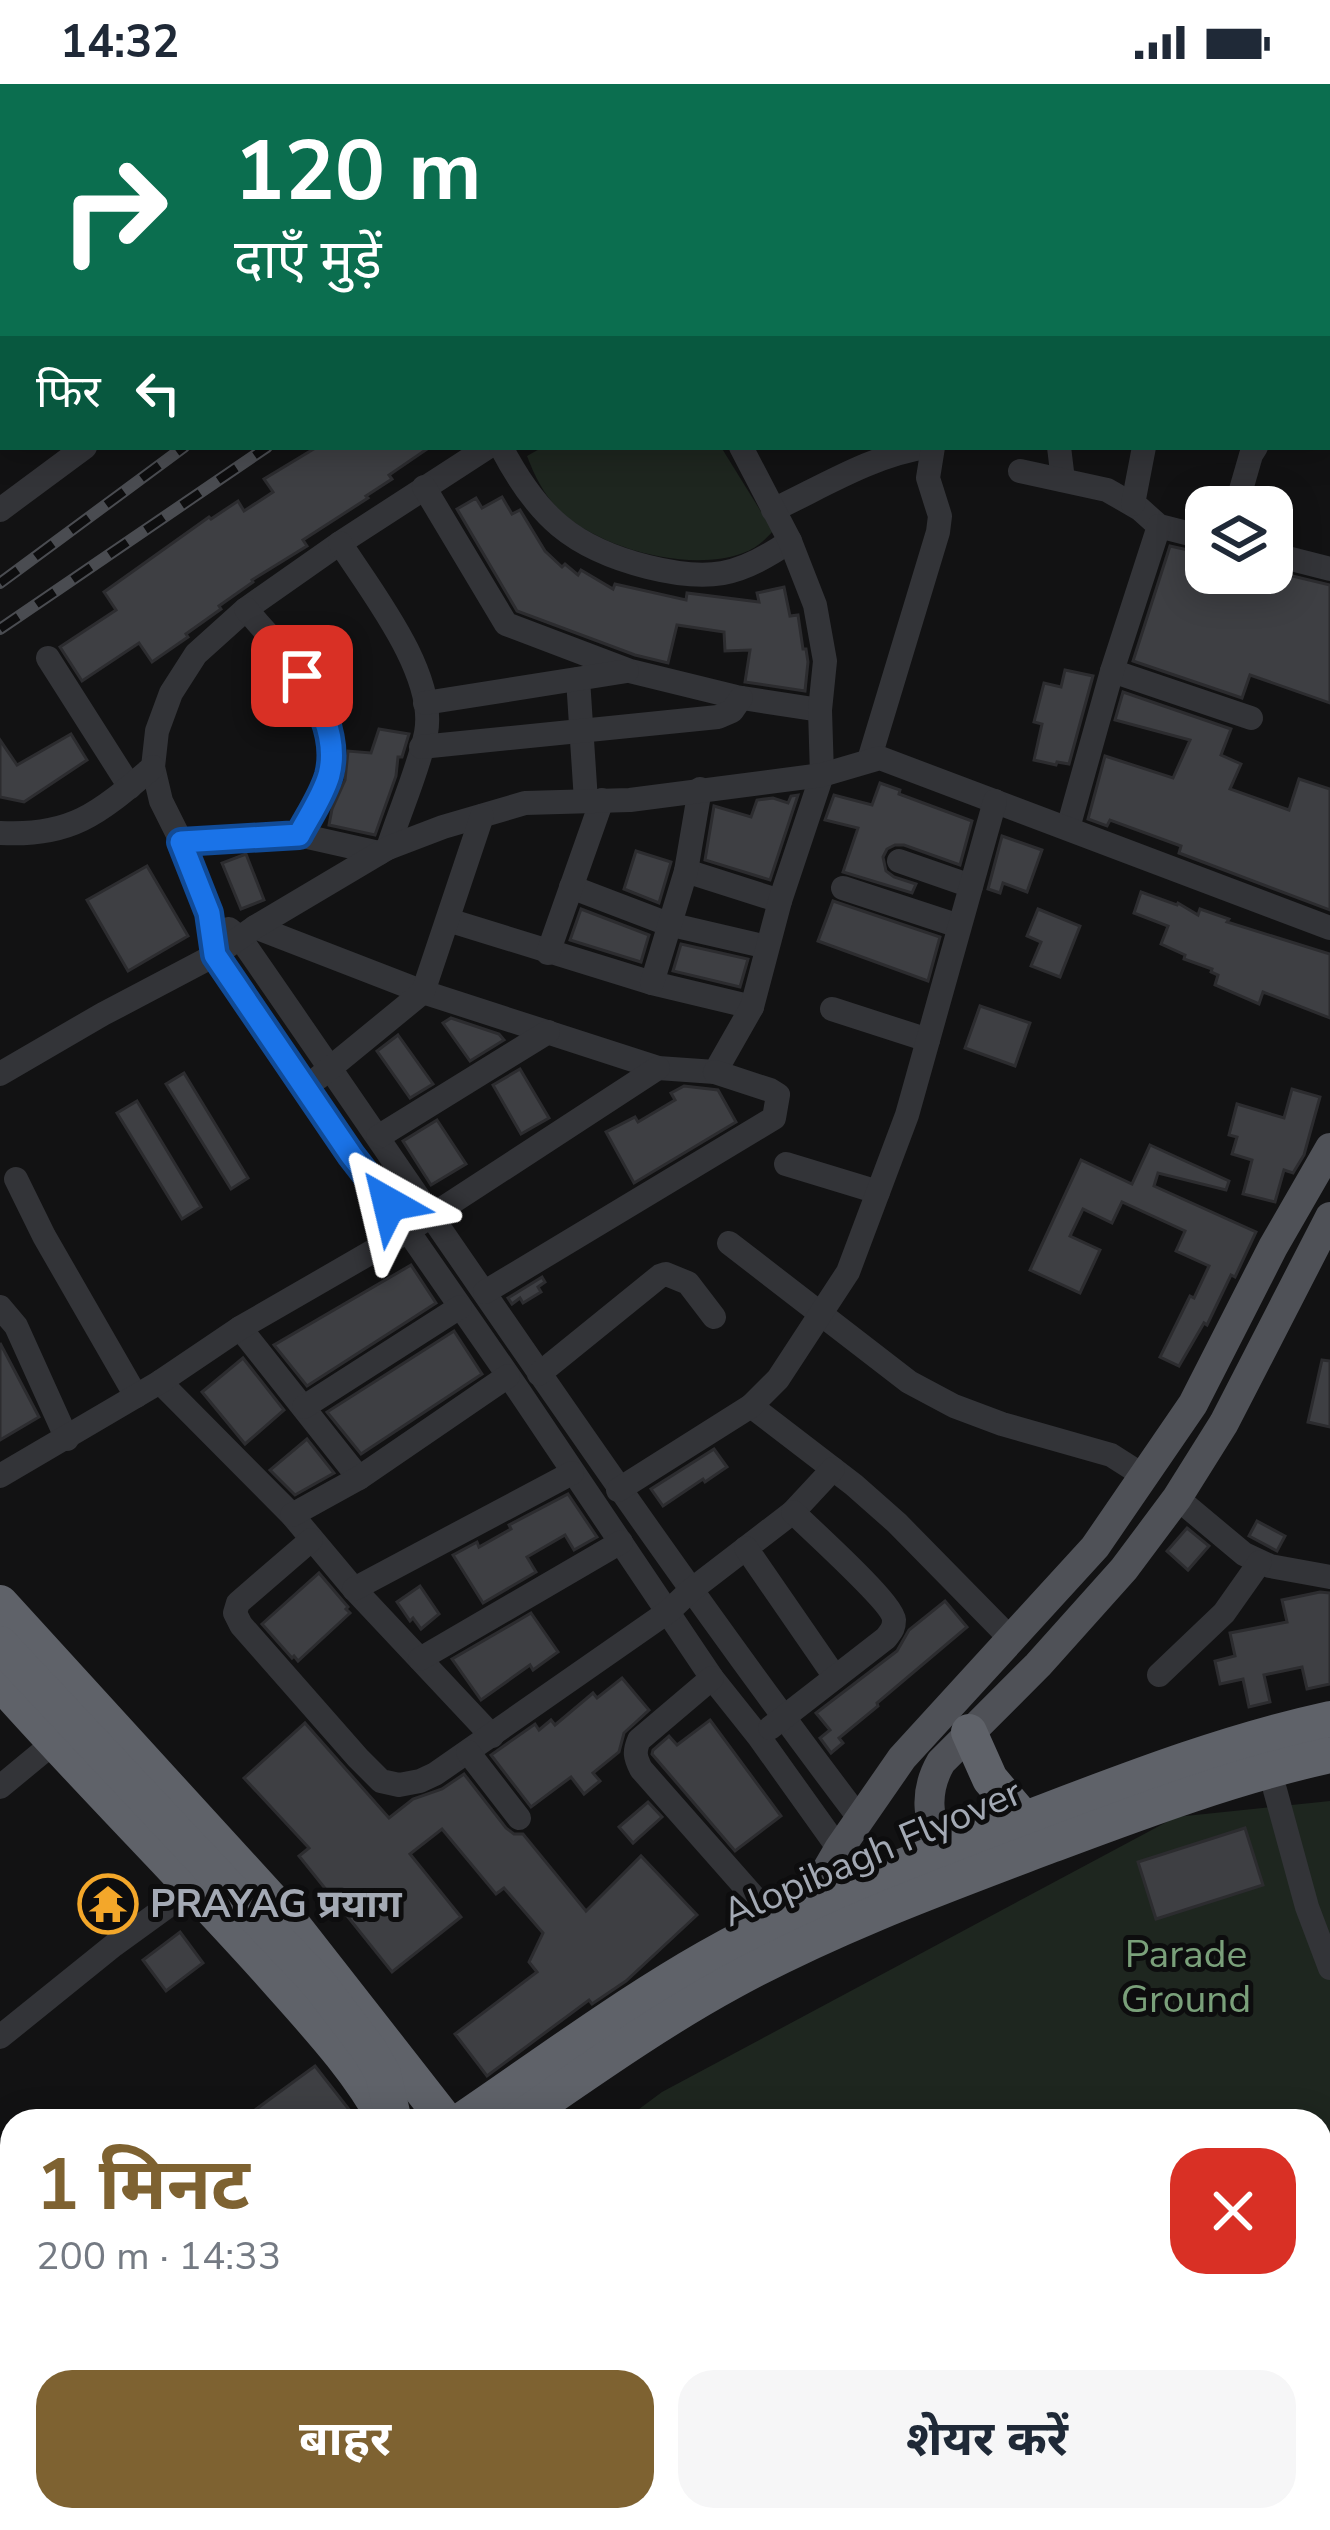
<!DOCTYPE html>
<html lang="hi">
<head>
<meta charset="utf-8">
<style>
	:root { --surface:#fff; --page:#f6f6f7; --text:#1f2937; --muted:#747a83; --accent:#7e6231 }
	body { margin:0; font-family:"Nunito Sans","Noto Sans Devanagari",sans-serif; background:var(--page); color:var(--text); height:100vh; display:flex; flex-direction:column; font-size:45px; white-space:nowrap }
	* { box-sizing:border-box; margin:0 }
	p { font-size:39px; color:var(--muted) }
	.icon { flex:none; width:66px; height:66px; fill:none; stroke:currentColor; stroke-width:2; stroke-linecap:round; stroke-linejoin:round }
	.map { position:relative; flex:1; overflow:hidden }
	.panel { position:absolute; left:0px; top:2025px; width:1332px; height:423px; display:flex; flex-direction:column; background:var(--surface); border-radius:36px 36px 0 0; box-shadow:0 6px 30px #0003 }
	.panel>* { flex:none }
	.guide { position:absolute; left:0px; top:0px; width:1332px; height:366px; box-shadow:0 6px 30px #0003; background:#0b6e4f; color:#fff; overflow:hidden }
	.fabs { position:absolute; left:1185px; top:402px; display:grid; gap:24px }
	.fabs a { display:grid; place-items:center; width:108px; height:108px; border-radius:24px; background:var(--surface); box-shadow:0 6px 30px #0003; font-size:60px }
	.pin { position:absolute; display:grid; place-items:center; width:102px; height:102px; color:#fff; margin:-51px; border-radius:24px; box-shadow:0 6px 18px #0006 }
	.me { position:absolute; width:132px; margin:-66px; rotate:323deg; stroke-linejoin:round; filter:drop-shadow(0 0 9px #0008) }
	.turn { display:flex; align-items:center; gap:42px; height:252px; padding:0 36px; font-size:54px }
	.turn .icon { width:156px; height:156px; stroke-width:2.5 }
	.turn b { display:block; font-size:84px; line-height:102px }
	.then { display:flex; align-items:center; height:114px; padding:0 36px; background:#0003; gap:24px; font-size:45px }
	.round { display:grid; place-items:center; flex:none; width:126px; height:126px; border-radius:36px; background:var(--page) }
	.head { display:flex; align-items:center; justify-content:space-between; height:204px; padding:0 36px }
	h1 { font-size:72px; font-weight:700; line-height:90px; color:var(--accent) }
	.primary-button { display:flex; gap:24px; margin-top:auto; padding:24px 36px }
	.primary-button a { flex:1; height:138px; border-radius:36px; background:var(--accent); color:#fff; font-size:48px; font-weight:700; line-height:138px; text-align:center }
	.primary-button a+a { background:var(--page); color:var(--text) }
	.status { display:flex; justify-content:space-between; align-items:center; height:84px; padding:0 60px; background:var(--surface); direction:ltr }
	.status svg { height:33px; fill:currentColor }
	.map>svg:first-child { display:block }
	.green { fill:#1e261f }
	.building { fill:#3e3f43; stroke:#2c2c2f; stroke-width:3 }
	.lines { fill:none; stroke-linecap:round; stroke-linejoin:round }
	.minor { stroke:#333438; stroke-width:24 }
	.major { stroke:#4f5157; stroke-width:30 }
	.highway { stroke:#5f6269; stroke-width:36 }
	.rail-casing { stroke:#4a4c51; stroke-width:12 }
	.rail { stroke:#0d0d0e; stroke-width:8; stroke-dasharray:22; stroke-linecap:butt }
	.highway-bridge { stroke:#5f6269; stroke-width:36 }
	.route-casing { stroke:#114b97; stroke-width:30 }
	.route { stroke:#1a73e8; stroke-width:21 }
	.labels { text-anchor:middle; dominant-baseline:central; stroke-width:10; stroke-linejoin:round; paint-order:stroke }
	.street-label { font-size:39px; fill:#a3a9b4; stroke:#0d0d0e }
	.poi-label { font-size:39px; font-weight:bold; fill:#a3a9b4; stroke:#0d0d0e; text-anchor:start }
	.park-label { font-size:39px; fill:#7aa07a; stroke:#0d0d0e }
</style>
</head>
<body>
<div class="status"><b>14:32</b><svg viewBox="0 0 49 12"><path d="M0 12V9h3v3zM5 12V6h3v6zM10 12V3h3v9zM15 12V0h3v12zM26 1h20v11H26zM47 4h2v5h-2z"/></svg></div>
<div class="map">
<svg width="1330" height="2446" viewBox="0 0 1330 2446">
	<rect width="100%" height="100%" fill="#121213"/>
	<g class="green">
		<path d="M543,363H721L773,447C764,457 756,464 743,469C690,489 601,465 560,427C544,411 535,393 527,372Z"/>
		<path d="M1330,1717V2446H858L849,2436H1320V2037H623L662,2008L1176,1733Z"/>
		<path d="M129,2436H712L721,2446H177Z"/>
	</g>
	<g class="building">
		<path d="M317,363H430L389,391L392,395L366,412L368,414L303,456L307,462L252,496L253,498L219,522L221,525L186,550L188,553L152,578L139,559L82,597L60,563L116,526L104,508L209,433L211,435L238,417L244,427L273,408L264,395Z"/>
		<path d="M502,413L512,430L520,426L545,467L562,483L565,480L578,491L581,486L613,505L615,500L686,516L687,509L759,518L757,509L784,503L790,532L798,531L803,565H806L808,578L805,607L745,598L750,566L725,567L724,548L677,541L668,579L635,571L517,527L457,425L476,414L482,424Z"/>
		<path d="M1170,462L1206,470V489L1272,487L1330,501V619L1250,591L1242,614L1133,577Z"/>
		<path d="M1065,586L1093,592L1069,680L1057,678L1056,681L1034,676L1042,640L1034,638L1044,599L1061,603Z"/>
		<path d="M1123,608L1231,645L1221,671L1241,680L1230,705L1289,726L1299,695L1330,705V826L1179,769L1181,762L1110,736L1107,742L1088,735L1105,672L1173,694L1190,656L1115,636Z"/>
		<path d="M379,645L409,650L402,673H398L396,692L375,751L329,741L332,725L345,696L348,667L371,669Z"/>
		<path d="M71,650L87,676L24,718L0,713V656L17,681Z"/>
		<path d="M880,699L900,706L899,710L972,737L960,781L904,761H895L887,765L883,773L886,787L894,793L916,800L912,809L843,788L858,744L825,736L834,711L872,721Z"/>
		<path d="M798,711L770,796L705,776L714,722L751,733L757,716L773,714L788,719L791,712Z"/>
		<path d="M1002,752L1042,766L1027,808L1003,799L1000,809L988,805Z"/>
		<path d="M636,767L671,778L659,819L624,805Z"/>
		<path d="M246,770L264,816L241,825L222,779Z"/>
		<path d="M147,782L188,852L128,887L87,816Z"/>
		<path d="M1141,808L1177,821L1178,819L1198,831L1200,825L1229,835L1227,838L1330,870V934L1263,908L1259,920L1215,901L1218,891L1211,888L1212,885L1184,875L1185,871L1161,860L1168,842L1134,829Z"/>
		<path d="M833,817L940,853L928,897L818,857Z"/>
		<path d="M581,825L649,851L641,878L570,856Z"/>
		<path d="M1038,825L1080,842L1060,893L1031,882L1041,858L1027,852Z"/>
		<path d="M681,860L748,875L740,903L673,887Z"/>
		<path d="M980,922L1030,939L1015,982L965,964Z"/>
		<path d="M451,934L499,950L504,956L470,977L443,939Z"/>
		<path d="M398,951L433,1000L410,1014L377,967Z"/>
		<path d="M520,985L549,1034L521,1050L493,1001Z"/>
		<path d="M184,989L248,1094L231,1105L166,1000Z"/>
		<path d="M684,1002L718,1006L736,1038L634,1099L606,1048L635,1033L638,1038L675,1016L671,1009Z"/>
		<path d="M1292,1005L1320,1013L1304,1071L1293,1089L1284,1086L1275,1118L1243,1110L1252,1076L1232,1070L1237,1053L1229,1051L1237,1020L1284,1034Z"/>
		<path d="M137,1017L201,1123L182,1135L117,1029Z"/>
		<path d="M437,1036L466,1080L431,1101L403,1057Z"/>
		<path d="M1150,1061L1229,1097L1226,1106L1158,1089L1154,1102L1256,1148L1235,1193L1231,1191L1207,1241L1204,1239L1179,1282L1160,1273L1190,1212L1194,1214L1209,1182L1176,1167L1185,1147L1122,1118L1112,1139L1083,1125L1070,1152L1100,1166L1080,1209L1030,1186L1081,1076L1132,1100Z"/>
		<path d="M411,1181L436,1219L307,1302L274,1261Z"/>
		<path d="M542,1193L545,1198L538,1203L541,1208L523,1219L520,1214L512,1220L508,1214Z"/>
		<path d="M454,1247L482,1290L361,1370L327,1328Z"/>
		<path d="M0,1259L39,1333L0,1356Z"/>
		<path d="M243,1274L284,1326L245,1360L202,1308Z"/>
		<path d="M1322,1276L1330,1277V1343L1308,1338Z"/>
		<path d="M307,1355L334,1389L295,1411L270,1386Z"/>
		<path d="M714,1365L727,1383L705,1398L703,1395L663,1422L651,1405Z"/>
		<path d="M568,1410L597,1453L574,1466L565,1451L527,1473L536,1488L483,1519L453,1471L477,1458L479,1463L511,1445L509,1441Z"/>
		<path d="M1257,1437L1285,1452L1277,1467L1249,1452Z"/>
		<path d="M1187,1444L1209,1462L1188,1486L1167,1467Z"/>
		<path d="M319,1489L348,1523L346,1525L350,1529L298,1577L294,1572L292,1574L262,1540Z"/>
		<path d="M420,1502L439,1530L421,1545L413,1534L410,1537L397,1518Z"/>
		<path d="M1320,1508L1330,1509V1600L1307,1605L1302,1583L1264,1591L1270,1618L1249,1623L1243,1595L1220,1600L1215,1577L1235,1572L1230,1549L1287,1538L1282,1516Z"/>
		<path d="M945,1517L967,1543L877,1619L878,1622L839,1654L843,1659L831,1669L820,1654L830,1646L816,1629L897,1567L909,1546Z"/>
		<path d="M531,1529L558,1568L533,1586L530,1581L481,1616L452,1575Z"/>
		<path d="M622,1594L649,1626L624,1649L619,1668L593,1689L600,1697L584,1710L571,1693L531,1723L491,1671L535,1640L539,1646L551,1636L555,1641L593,1609L597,1614Z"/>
		<path d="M710,1636L781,1732L735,1767L652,1670L653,1666L669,1652L677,1661Z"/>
		<path d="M305,1639L389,1734L413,1715L442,1705L464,1690L506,1744L514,1750H523L586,1827L641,1772L697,1831L626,1897L592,1920L589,1916L487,1992L455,1950L537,1888L529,1878L543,1849L504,1804L496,1810L442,1745L410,1770L461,1833L392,1888L299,1772L309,1764L244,1694Z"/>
		<path d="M648,1718L662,1733L633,1759L619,1743Z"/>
		<path d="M1245,1744L1263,1801L1156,1835L1138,1778Z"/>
		<path d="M180,1848L203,1879L166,1907L143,1876Z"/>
		<path d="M315,1982L358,2037H264L255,2026Z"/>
	</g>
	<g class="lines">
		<g class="minor">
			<path d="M336,0L349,3"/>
			<path d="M48,3V0"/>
			<path d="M313,3L314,0"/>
			<path d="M430,3L431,0"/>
			<path d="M1108,3L1123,0"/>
			<path d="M1207,3V0"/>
			<path d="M0,31H3"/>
			<path d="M1329,45L1330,44"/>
			<path d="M1329,69H1330"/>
			<path d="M0,97L3,98"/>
			<path d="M0,157L3,148"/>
			<path d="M1329,170H1330"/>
			<path d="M0,230L3,231"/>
			<path d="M1329,293H1330"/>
			<path d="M0,345L3,346"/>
			<path d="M488,363L340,459L246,525L196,570L171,609L157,647L153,683L161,717L181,757L209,829L215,871L351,1071L408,1147L519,1307L712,1594L759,1653L839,1765"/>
			<path d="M501,363C537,432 572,464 648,483C708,498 739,493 790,457"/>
			<path d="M1059,363L1063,396"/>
			<path d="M1020,387L1107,406L1140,425L1159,442L1206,454"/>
			<path d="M424,403L506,540L630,587L736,613L820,626"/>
			<path d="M1133,420L1144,363"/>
			<path d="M1236,423L1251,371L1256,363"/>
			<path d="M0,426L85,363"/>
			<path d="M773,426C822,403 873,371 927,363"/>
			<path d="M340,459C371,507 437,590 426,649C419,684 399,729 388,764"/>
			<path d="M1272,470L1330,485"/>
			<path d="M48,574L130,703"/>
			<path d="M1112,587L1251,634"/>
			<path d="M578,595L586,717"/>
			<path d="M425,619L627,587"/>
			<path d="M421,663L718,633L732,627L741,614"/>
			<path d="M869,676L938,448L940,432L928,394L933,363"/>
			<path d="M1068,744L1112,587L1159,442"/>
			<path d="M0,749C73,753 100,728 153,683"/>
			<path d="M299,751L379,769"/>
			<path d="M181,757L299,751C309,732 323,711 329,691C346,626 283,570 246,525"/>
			<path d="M899,777L971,802"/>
			<path d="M686,787L780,817"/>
			<path d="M571,803L668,840L767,863"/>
			<path d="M843,804L959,842"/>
			<path d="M448,836L652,899L752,923"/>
			<path d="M255,843L423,908L658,984L715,988L752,923L780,817L822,691L820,626L825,577L815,521L790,457L741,363"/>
			<path d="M229,845L240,854C445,1149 643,1449 860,1735"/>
			<path d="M548,869L602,716"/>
			<path d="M652,899L686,787L700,705"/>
			<path d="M832,925L928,956"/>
			<path d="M0,990L103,930L215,871L255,843L388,764L443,743L525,719L630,716L822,691L880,674L1330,844"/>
			<path d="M318,994L423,908L482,732"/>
			<path d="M378,1053L548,948"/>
			<path d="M786,1080L878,1108"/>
			<path d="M16,1095L44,1152L136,1312"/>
			<path d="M729,1159L909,1298L954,1322L1002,1340L1111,1371L1144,1392"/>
			<path d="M485,1208L774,1034L778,1011L770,1006L715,988"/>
			<path d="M0,1223L16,1242L67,1355"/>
			<path d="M240,1244L359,1394"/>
			<path d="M539,1290L660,1192L666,1190L688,1199L714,1233"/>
			<path d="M160,1298L292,1431L354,1505L492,1652"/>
			<path d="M751,1322L854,1401L897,1439L1012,1556"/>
			<path d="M304,1323L460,1223"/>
			<path d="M0,1392L160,1298L240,1244L408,1147L658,984"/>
			<path d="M618,1406L751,1322L778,1295L848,1188L907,1031L995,717"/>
			<path d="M1177,1414L1244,1470L1270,1482L1330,1493"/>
			<path d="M292,1431L359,1394L508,1292"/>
			<path d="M311,1456L238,1519L235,1529L241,1541L358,1674L381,1697L399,1701L420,1697L435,1690L669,1527L690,1507L793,1428L833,1385"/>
			<path d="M746,1464L835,1593"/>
			<path d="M354,1505L572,1389"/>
			<path d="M420,1575L621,1458"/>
			<path d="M1159,1591L1224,1529L1260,1478"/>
			<path d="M712,1594L639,1656C634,1668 635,1673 641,1685L776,1838"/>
			<path d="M770,1644L886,1554C891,1547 894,1545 894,1536C893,1519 810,1445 793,1428"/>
			<path d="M468,1668L519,1734"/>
			<path d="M0,1703L63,1651"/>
			<path d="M1275,1706L1307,1823L1330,1884"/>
			<path d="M0,1953L114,1861L194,1803"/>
			<path d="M0,2273L12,2287"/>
			<path d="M784,2436L793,2446"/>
			<path d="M0,2438L53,2439"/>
		</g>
		<g class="major">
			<path d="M939,1766C929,1733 923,1709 941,1678L1038,1581L1124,1485L1177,1414L1224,1339L1330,1133"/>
			<path d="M806,1822L839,1765L902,1674L1095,1463L1193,1320L1273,1163L1330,1064"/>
		</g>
		<g class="highway">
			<path d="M0,1519L285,1831L446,2037"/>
			<path d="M0,1598C87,1696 180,1788 268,1886C310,1934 356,1981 386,2037"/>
			<path d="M969,1648L990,1695L1024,1735"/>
			<path d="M461,2037C536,1986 609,1932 688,1885C795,1821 911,1778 1028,1734C1128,1696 1225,1658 1330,1635"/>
			<path d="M516,2037C586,1989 656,1939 731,1898C833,1842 943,1802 1051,1761C1142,1727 1235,1692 1330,1671"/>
			<path d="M0,2361L12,2352"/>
			<path d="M0,2398L12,2390"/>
		</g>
		<g class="rail-casing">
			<g id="rail">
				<path d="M856,3L865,0"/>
				<path d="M982,3L992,0"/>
				<path d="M0,499L184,363"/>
				<path d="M0,545L267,363"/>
			</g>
		</g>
		<use href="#rail" class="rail"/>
		<path class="highway-bridge" d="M0,1560L319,1900L370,1967L383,1990L394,2037"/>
	</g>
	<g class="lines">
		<g class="route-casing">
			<path id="route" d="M302,592C321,620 338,656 329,691C323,712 309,732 299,751L181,758L209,829L215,871L351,1071L389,1120"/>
		</g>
		<use href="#route" class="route"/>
	</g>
	<defs>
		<g id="temple-ring" transform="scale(3)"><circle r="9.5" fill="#0d0d0e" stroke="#f3a72a" stroke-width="1.5"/><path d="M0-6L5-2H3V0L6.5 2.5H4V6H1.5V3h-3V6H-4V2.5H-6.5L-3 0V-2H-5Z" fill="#f3a72a"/></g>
	</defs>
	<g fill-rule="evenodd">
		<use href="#temple-ring" x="108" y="1820"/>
	</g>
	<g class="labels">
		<g class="street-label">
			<text transform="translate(872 1769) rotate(-23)">Alopibagh Flyover</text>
		</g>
		<g class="poi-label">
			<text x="150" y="1820">PRAYAG प्रयाग</text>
		</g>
		<g class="park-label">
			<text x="1186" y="1870">Parade<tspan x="1186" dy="45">Ground</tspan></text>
		</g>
	</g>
</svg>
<div class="fabs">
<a><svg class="icon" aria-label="layers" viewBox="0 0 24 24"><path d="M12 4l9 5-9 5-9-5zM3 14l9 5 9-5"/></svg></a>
</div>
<div class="pin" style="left:302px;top:592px;background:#d93025"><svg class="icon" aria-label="arrive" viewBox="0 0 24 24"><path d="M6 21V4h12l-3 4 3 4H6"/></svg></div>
<svg class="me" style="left:389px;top:1120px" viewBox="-20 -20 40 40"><path d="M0-17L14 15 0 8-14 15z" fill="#1a73e8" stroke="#fff" stroke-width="4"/></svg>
<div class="guide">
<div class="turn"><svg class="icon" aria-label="right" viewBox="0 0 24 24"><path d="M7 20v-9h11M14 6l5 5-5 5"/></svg><div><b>120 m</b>दाएँ मुड़ें</div></div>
<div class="then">फिर<svg class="icon" aria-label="left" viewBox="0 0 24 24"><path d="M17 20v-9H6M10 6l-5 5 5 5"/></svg></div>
</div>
<section class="panel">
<div class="head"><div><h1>1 मिनट</h1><p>200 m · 14:33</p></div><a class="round" style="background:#d93025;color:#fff"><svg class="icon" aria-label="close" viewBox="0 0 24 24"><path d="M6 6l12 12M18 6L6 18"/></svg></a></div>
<div class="primary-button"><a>बाहर</a><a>शेयर करें</a></div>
</section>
</div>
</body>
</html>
